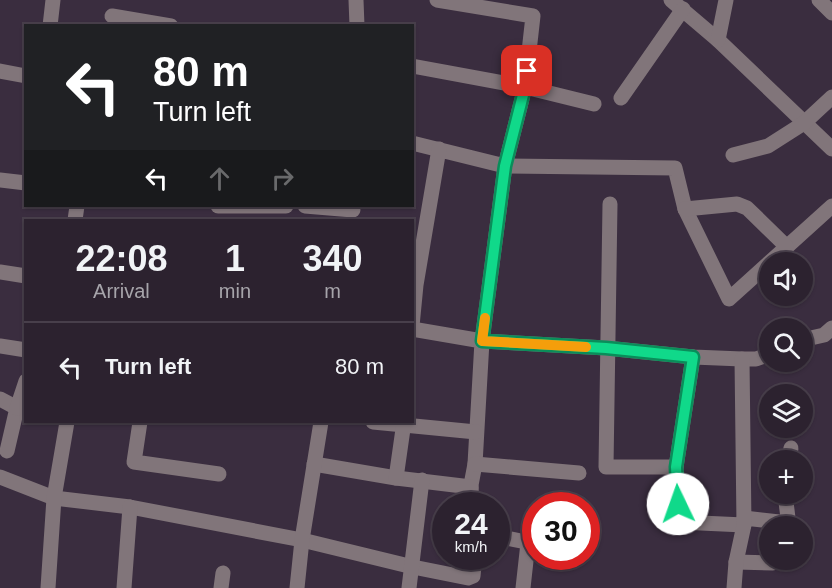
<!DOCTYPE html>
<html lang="en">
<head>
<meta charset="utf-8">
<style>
	:root { --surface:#2c222f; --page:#382f3b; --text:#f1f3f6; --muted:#a6a4aa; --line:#483f4b }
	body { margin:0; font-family:Arial,sans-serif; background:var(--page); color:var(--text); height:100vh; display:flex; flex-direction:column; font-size:22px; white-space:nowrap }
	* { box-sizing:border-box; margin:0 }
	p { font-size:20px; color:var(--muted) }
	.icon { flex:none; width:33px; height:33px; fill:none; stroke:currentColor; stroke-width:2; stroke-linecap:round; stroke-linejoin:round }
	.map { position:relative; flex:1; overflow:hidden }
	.side { position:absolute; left:24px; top:219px; width:390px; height:204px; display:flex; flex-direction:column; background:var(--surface); border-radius:0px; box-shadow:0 2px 4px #0004,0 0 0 2px var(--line) }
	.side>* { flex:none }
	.top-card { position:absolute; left:24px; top:24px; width:390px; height:183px; border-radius:0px; box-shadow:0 2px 4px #0004,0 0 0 2px var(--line); background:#202124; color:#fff; overflow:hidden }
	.tools { position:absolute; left:759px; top:252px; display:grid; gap:12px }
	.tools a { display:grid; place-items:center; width:54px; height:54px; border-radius:50%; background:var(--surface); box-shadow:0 2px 4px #0004,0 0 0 2px var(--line); font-size:30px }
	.speed { position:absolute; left:432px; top:492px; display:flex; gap:12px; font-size:30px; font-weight:700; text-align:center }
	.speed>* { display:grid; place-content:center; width:78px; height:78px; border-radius:50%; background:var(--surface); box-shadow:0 2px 4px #0004,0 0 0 2px var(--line); line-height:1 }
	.speed small { font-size:15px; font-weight:400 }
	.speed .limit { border:9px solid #d22; background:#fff; color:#111 }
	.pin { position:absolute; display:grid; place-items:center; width:51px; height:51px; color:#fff; margin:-26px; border-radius:12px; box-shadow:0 3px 9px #0006 }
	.me { position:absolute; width:66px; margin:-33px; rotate:357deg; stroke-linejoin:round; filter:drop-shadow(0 0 4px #0008) }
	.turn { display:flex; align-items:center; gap:21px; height:126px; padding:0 30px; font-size:27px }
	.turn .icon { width:78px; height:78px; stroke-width:2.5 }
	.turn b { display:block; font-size:42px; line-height:51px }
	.lanes { display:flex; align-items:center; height:57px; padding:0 30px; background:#0003; justify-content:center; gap:30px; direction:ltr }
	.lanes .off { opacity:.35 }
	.eta { display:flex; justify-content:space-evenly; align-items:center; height:102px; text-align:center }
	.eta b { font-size:36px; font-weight:700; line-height:42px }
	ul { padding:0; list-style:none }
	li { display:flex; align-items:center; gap:18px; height:90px; padding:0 30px; border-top:2px solid var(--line) }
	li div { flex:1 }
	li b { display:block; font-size:22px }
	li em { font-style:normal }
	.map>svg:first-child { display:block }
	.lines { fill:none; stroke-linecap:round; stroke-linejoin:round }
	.minor { stroke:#81757a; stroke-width:15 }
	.route-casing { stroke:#0a8d5a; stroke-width:15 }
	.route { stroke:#10d98a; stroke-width:10 }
	.slow { stroke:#f59e0b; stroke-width:10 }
</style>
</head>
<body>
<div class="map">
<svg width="832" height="588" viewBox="0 0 832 588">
	<rect width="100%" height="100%" fill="#3a2d3f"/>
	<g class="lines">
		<g class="minor">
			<path d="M356,0L357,26"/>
			<path d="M437,0L533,16L525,87L505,166L482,341L606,348L693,357L742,359H756L770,354"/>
			<path d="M671,0L718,40L832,149"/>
			<path d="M819,0L832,13"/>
			<path d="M112,16L171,26"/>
			<path d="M50,26L53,0"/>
			<path d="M718,40L726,0"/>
			<path d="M412,66L525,87L594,104"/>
			<path d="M0,71L26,76"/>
			<path d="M621,98L683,9"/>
			<path d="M412,143L505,166L675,168L685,209L729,299L832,206"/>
			<path d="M733,155L768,146L804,123L832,97"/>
			<path d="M0,180L26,183"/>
			<path d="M610,204L606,467H676"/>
			<path d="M218,206H286"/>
			<path d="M305,206L353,210"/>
			<path d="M685,209L737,204L747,208L786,246"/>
			<path d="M75,220L77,206"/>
			<path d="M0,272L26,276"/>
			<path d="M412,326L416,285L439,149"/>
			<path d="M412,329L482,341L475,464L471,485L472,506"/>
			<path d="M802,340L824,335L832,328"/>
			<path d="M0,346L26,350"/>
			<path d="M693,357L676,467L679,522L744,525"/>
			<path d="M0,399L17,408L7,451"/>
			<path d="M17,408L26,381"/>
			<path d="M140,422L134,462L219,474"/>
			<path d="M373,422L476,432"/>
			<path d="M789,460L791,448"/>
			<path d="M314,464L396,478L471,487"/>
			<path d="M475,464L579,473"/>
			<path d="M0,477L54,498L130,507L302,540L413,567L468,578L473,576L475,556"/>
			<path d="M396,478L404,422"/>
			<path d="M785,494L789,526"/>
			<path d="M744,518L788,523"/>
			<path d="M496,536L536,544"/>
			<path d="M736,562L773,563L782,560"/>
			<path d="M48,588L54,498L67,422"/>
			<path d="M124,588L130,507"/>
			<path d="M221,588L223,573"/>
			<path d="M297,588L302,540L321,422"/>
			<path d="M409,588L422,480"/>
			<path d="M523,588L528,543"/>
			<path d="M734,588L736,562L744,525L742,359"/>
		</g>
	</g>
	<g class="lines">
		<g class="route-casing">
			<path id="route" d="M527,71L525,87L505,166L482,341L606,348L693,357L676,467L678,504"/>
		</g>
		<use href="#route" class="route"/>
		<path class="slow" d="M485,318L482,341L586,347"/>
	</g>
</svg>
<div class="tools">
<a><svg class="icon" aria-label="sound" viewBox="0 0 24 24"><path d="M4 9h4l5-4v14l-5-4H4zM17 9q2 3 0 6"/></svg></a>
<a><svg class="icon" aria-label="search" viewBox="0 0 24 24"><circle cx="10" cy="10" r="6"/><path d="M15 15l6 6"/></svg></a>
<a><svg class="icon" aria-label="layers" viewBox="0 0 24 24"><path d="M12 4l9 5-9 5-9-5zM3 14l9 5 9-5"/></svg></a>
<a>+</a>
<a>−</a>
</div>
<div class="speed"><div>24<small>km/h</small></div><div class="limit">30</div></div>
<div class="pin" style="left:527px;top:71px;background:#d93025"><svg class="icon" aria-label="arrive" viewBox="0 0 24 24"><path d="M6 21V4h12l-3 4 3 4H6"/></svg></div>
<svg class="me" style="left:678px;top:504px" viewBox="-20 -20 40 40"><circle r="19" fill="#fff"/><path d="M0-13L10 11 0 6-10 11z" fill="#10d98a"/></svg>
<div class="top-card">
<div class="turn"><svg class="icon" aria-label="left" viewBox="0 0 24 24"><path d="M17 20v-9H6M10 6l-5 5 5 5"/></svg><div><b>80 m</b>Turn left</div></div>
<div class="lanes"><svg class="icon" aria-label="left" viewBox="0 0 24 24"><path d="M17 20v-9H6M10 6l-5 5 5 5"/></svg><svg class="icon off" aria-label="ahead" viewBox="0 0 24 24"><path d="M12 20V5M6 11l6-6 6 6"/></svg><svg class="icon off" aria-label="right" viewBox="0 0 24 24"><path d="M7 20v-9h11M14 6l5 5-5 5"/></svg></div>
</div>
<section class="side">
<div class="eta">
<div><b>22:08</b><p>Arrival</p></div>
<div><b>1</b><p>min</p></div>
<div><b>340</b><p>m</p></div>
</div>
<ul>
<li><svg class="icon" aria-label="left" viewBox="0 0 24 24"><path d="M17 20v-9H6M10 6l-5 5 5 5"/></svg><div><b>Turn left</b></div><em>80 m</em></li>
</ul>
</section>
</div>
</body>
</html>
